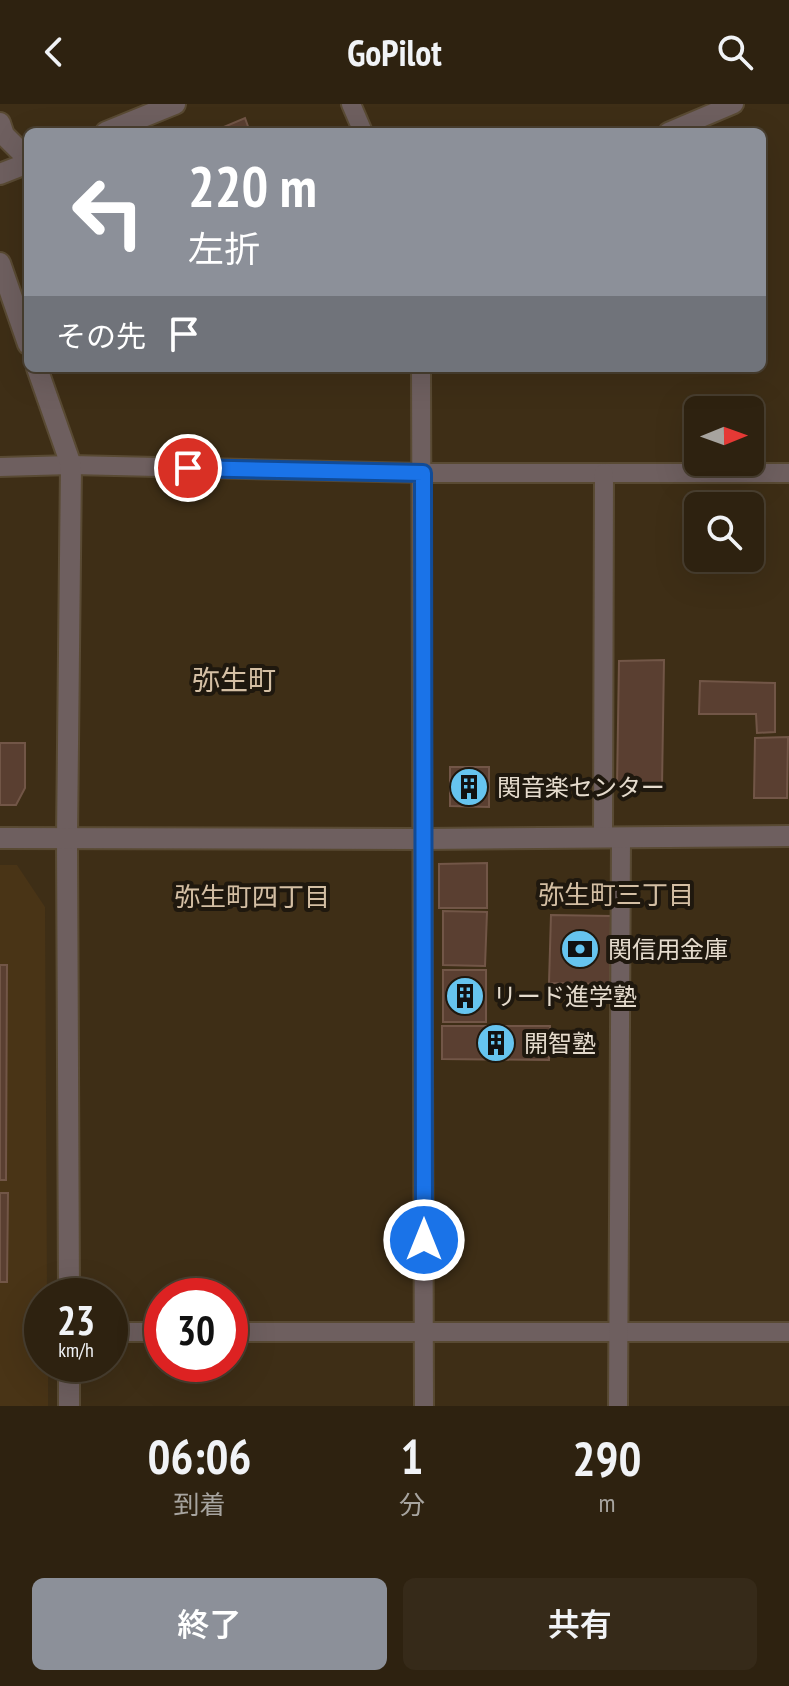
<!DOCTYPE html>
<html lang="ja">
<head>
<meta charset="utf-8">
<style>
	:root { --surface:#2e2210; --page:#362a19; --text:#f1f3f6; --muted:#a7a49f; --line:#493f30; --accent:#8c9099 }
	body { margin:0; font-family:"PT Sans Narrow","Noto Sans JP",sans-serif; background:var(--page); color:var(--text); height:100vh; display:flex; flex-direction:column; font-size:30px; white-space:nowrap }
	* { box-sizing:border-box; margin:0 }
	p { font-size:26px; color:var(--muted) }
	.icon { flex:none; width:44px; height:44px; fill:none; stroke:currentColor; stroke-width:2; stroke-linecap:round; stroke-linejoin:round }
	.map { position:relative; height:1302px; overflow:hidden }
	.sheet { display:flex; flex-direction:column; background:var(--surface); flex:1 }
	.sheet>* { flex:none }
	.guide { position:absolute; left:24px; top:24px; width:742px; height:244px; border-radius:12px; box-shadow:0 8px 32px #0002,0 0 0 2px var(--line); background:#8c9099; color:#fff; overflow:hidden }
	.needle { width:52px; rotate:89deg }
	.tools { position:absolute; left:684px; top:292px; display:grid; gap:16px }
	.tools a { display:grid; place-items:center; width:80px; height:80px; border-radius:12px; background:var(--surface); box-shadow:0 8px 32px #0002,0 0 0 2px var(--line); font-size:40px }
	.speed { position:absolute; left:24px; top:1174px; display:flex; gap:16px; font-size:40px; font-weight:700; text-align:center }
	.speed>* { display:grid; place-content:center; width:104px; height:104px; border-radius:50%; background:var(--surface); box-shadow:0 8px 32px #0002,0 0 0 2px var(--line); line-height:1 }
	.speed small { font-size:20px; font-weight:400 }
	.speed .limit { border:12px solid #d22; background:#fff; color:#111 }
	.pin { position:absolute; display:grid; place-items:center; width:68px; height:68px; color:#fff; margin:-34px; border:4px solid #fff; border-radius:50%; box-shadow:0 2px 8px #0007 }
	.me { position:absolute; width:88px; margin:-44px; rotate:0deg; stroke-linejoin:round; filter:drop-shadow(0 0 6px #0008) }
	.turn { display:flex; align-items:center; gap:28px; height:168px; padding:0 32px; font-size:36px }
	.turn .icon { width:104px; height:104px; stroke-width:2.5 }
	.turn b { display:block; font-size:56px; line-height:68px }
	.then { display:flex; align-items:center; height:76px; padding:0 32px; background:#0003; gap:16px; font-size:30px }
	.eta { display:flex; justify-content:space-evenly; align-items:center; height:136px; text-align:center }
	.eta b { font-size:48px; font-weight:600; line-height:56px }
	.primary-button { display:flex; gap:16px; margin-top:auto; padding:16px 32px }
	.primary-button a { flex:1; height:92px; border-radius:12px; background:var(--accent); color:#fff; font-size:32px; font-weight:600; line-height:92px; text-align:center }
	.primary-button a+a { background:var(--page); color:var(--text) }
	header { display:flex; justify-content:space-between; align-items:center; height:104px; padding:0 32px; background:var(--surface); font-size:36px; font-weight:600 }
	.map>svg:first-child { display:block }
	.built { fill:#493416 }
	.building { fill:#5a3f31; stroke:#725647; stroke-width:2 }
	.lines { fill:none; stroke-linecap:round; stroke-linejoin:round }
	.minor-casing { stroke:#594a33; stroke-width:22 }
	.tertiary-casing { stroke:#594a33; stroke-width:24 }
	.minor { stroke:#6e5f5f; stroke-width:18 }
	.tertiary { stroke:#6e5f5f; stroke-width:20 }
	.route-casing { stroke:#114b97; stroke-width:20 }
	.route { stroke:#1a73e8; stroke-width:14 }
	.labels { text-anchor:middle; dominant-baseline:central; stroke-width:8; stroke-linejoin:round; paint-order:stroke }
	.poi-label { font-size:24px; fill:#e5dbcd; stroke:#1f180e; text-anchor:start }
	.neighbourhood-label { font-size:26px; fill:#d4bfa4; stroke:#1f180e }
	.quarter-label { font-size:28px; fill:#d4bfa4; stroke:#1f180e }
</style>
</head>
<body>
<header><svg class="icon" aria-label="back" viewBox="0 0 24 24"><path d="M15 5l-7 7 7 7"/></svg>GoPilot<svg class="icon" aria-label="search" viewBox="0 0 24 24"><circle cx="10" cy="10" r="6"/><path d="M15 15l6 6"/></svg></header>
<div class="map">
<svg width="789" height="1302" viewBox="0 0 789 1302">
	<rect width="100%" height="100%" fill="#3e2e16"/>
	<path class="built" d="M0,761H17L45,803L47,1192H42V1260H48V1302H0Z"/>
	<g class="building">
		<path d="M245,14L250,28H212Z"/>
		<path d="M664,556L662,682L617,683L619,557Z"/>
		<path d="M700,577L775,579V628L757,629L756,610H699Z"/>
		<path d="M788,633L787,694H754L755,634Z"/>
		<path d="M0,639H25V684L16,701H0Z"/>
		<path d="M450,663H489V703L450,702Z"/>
		<path d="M487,759V804H439V760Z"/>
		<path d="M443,807L487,808L485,862L443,861Z"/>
		<path d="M551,811L611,812L610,880L549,879Z"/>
		<path d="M0,861H7L6,1076H0Z"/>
		<rect x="443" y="866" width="43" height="52"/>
		<path d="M442,922H550L549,956L442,955Z"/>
		<path d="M0,1089H8L7,1178H0Z"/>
	</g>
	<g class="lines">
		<g class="minor-casing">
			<g id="minor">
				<path d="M351,0L363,28"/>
				<path d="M668,28L734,0"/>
				<path d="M421,264L424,1302"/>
				<path d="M0,363L71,361L423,369H789"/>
				<path d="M603,734L604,369"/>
				<path d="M110,1228H162"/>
				<path d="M230,1228H789"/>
				<path d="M618,1302L621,734"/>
			</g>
		</g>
		<g class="tertiary-casing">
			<g id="tertiary">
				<path d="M0,19L4,31L21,48L28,49"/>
				<path d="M106,28L175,0"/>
				<path d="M0,70L28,59"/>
				<path d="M0,159L28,240"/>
				<path d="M37,264L71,361L67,734L69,1192"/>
				<path d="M0,734L422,735L789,732"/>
				<path d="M69,1260V1302"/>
			</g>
		</g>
		<use href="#minor" class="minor"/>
		<use href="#tertiary" class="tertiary"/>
	</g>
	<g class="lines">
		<g class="route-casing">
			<path id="route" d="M188,364L423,369L424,1136"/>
		</g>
		<use href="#route" class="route"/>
	</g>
	<defs>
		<g id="building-disc" transform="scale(2)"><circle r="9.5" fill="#66c4ef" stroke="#1f180e"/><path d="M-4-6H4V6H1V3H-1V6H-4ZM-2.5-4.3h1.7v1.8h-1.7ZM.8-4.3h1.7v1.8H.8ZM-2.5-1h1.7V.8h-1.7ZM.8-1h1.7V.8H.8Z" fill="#111"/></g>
		<g id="bank-disc" transform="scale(2)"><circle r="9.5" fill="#66c4ef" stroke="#1f180e"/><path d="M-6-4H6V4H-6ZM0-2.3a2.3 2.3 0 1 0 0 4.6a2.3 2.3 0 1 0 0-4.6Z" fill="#111"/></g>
	</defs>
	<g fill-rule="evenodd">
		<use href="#building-disc" x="469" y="683"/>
		<use href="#bank-disc" x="580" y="845"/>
		<use href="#building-disc" x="465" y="892"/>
		<use href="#building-disc" x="496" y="939"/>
	</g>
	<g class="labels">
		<g class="poi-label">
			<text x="497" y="683">関音楽センター</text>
			<text x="608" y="845">関信用金庫</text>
			<text x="493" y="892">リード進学塾</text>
			<text x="524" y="939">開智塾</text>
		</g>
		<g class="neighbourhood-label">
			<text x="616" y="790">弥生町三丁目</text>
			<text x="252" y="792">弥生町四丁目</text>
		</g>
		<g class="quarter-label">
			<text x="234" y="575">弥生町</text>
		</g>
	</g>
</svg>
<div class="tools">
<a><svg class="needle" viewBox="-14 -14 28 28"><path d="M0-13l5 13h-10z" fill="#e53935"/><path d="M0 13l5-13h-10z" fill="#a7a49f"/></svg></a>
<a><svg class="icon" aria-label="search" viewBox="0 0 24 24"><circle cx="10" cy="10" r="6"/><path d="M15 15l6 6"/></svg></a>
</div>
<div class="speed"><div>23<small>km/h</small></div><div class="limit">30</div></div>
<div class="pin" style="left:188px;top:364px;background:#d93025"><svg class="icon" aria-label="arrive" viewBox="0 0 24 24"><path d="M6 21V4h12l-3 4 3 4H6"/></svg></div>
<svg class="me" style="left:424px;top:1136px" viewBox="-20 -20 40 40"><circle r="17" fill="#1a73e8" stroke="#fff" stroke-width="3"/><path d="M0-11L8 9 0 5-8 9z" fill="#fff"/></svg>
<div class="guide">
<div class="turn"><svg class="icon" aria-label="left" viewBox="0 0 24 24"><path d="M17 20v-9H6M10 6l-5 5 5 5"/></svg><div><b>220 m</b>左折</div></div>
<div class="then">その先<svg class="icon" aria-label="arrive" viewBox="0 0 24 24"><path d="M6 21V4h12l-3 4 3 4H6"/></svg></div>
</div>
</div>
<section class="sheet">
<div class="eta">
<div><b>06:06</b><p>到着</p></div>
<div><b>1</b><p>分</p></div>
<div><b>290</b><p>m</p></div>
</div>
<div class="primary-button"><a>終了</a><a>共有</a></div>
</section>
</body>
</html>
